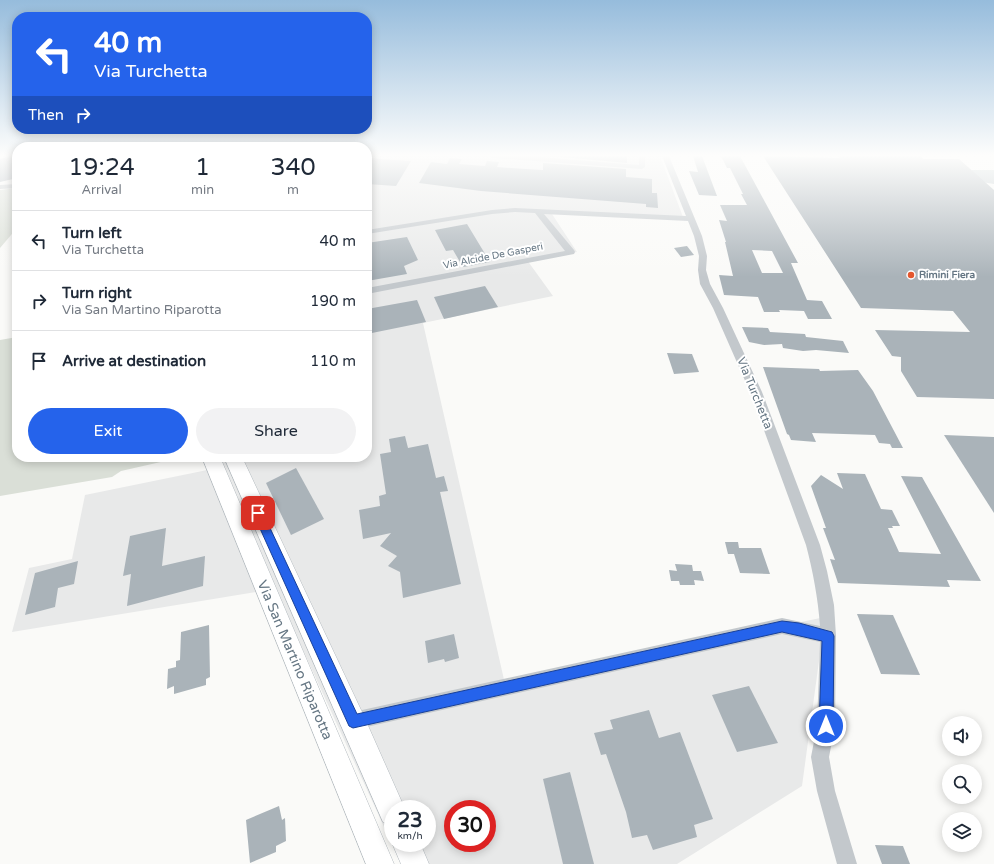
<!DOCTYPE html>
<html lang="en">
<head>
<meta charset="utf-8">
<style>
	:root { --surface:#fff; --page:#f2f2f3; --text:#1f2937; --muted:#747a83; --line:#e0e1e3; --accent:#2563eb }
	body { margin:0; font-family:"Varela Round",sans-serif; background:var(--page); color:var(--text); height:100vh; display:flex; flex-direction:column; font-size:15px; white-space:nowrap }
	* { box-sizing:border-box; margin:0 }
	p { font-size:13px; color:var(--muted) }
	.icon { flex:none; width:22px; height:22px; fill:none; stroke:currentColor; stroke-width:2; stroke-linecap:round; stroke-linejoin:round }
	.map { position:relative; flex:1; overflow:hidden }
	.panel { position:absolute; left:12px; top:142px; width:360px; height:320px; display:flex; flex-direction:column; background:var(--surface); border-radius:16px; box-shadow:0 2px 10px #0003 }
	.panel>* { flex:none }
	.banner { position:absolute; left:12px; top:12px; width:360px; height:122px; border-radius:16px; box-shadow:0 2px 10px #0003; background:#2563eb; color:#fff; overflow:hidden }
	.tools { position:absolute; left:942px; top:716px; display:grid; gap:8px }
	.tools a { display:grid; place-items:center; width:40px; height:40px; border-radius:50%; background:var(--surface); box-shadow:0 2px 10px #0003; font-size:20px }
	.speed { position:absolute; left:384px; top:800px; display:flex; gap:8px; font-size:20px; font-weight:700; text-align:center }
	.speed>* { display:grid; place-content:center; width:52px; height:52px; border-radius:50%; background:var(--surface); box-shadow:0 2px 10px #0003; line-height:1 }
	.speed small { font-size:10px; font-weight:400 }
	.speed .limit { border:6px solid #d22; background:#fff; color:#111 }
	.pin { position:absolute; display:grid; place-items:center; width:34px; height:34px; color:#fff; margin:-17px; border-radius:8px; box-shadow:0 2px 6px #0006 }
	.me { position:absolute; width:44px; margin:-22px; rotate:0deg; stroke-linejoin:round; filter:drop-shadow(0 0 3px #0008) }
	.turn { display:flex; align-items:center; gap:14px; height:84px; padding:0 16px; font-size:18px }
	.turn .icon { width:52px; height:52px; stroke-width:2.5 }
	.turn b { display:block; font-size:28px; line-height:34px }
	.then { display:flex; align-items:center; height:38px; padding:0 16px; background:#0003; gap:8px; font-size:15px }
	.eta { display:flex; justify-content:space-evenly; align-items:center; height:68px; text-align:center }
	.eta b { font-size:24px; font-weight:600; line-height:28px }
	.primary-button { display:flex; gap:8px; margin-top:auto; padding:8px 16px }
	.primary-button a { flex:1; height:46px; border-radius:24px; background:var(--accent); color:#fff; font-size:16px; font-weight:600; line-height:46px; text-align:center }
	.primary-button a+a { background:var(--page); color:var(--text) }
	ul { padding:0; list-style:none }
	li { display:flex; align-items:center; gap:12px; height:60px; padding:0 16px; border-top:1px solid var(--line) }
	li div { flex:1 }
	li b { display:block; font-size:15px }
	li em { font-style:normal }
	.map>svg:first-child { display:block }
	.built { fill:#e8e9e9; fill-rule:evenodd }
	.green { fill:#dadfd7 }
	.water { fill:#bbc7cb }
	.building { fill:#aab3b9; fill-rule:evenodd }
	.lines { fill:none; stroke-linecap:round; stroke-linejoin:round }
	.secondary-casing { stroke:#b3babf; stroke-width:1 }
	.street { fill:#c3c8cc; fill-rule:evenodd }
	.secondary { fill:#fff; fill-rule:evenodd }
	.route { fill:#2563eb; stroke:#184099 }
	.poi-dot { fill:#e4572e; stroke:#fff; stroke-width:1.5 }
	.labels { text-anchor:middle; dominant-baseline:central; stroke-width:4; stroke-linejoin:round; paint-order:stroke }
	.far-street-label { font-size:10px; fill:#657683; stroke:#fff }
	.far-poi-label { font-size:10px; font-weight:bold; fill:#657683; stroke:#fff; text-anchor:start }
	.street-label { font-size:12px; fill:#657683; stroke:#fff }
	.near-street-label { font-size:14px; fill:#657683; stroke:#fff }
</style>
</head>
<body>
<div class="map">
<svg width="994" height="864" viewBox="0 0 994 864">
	<rect width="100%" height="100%" fill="#fafaf8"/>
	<path class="built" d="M367,156H660L683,217L550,211L577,252L527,260L553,296L423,323L505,684L825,617L802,786L677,864H401L275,589L12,632L29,568L72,559L85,495L222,467L218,457H367ZM393,809H427V843H393ZM453,809H487V843H453Z"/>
	<g class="green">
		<path d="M17,188V228L0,248V190Z"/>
		<path d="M17,337V457H177L174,459L121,471L112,477L0,496V340Z"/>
	</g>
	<path class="water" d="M971,170H994V184L982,182Z"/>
	<g class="building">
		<path d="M10,156H17V178L0,182V159Z"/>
		<path d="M550,156H627V163Z"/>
		<path d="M693,156H702L717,196L699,195L689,171L698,172Z"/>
		<path d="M721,156H740L798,263H791L807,300L822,301L832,319H808L804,311L779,310L780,312H764L758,297L724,295L719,275L733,276L725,242H726L719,220L727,221L720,205H747L741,194H743L730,168H727ZM752,250L772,251L783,273H762Z"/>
		<path d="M763,156L840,158L839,156H921L923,159H959L994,190V399L917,397L901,371V357L892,356L875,330L970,332L953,311L861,308Z"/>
		<path d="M367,158L411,161L396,186L367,184Z"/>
		<path d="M450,158L462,159L459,164L485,166L487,161L499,162L497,167L526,169L543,170V163L626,169V177L652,179V193H657L658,208L646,207V204L481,191L419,183L431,162L447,164Z"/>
		<path d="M467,224L490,262L463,267L453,250L446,251L435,230Z"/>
		<path d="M407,237L418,260L404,266L407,274L367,281V243Z"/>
		<path d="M687,246L694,255L681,257L674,248Z"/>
		<path d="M485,286L498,307L444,319L434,297Z"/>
		<path d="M417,300L426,322L367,334V309Z"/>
		<path d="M742,327L768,328L770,332L805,334L806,337L843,341L849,353L816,350L803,351L783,348L782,344L764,345L749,342Z"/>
		<path d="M667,353L692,354L699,372L674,374Z"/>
		<path d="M763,367L819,369L820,371L858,370L873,391L903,448H892L890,444L879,443L875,435L812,433L816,442L791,440L789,435L787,434Z"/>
		<path d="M944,435L994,437V513Z"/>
		<path d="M405,436L408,448L428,444L436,478L444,476L448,491L440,492L461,584L403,598L400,572L388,566L397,556L380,546L391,533L363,539L359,510L380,506L379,496L386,494L380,454L391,452L389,439Z"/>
		<path d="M296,468L324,519L291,535L266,483Z"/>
		<path d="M837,473L865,474L881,509L892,510L900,526H892L893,528H888L899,552L941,554L901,476L922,477L981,581L947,580L950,587L838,583L830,559L835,560L823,528H826L811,486L821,475L843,489Z"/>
		<path d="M166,528L162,566L205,556L203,586L127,606L131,574L123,576L130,536Z"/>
		<path d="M725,542H738L739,548H761L770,574L740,573L734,554H728Z"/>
		<path d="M78,561L74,584L58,588L55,607L25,615L35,573Z"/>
		<path d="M675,564L692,565L693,571H701L704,581L694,580L695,585H680L679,581H671L669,570L677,571Z"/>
		<path d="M857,614L893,615L920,675L881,674Z"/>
		<path d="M209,625L210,677L206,679V685L174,694V686L167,689L168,669L176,667V661L180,660L181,632Z"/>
		<path d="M454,634L459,658L445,662L444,659L428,663L425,641Z"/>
		<path d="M749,686L778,743L737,752L712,695Z"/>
		<path d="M649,710L659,738L680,732L713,819L694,825L697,837L653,850L647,835L632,838L626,812L606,754L601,755L594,733L613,729L610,720Z"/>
		<path d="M570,772L594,864H563L543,779Z"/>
		<path d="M279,806L282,820L285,818L286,841L276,846V852L250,863L246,820Z"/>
		<path d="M875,845L903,846L910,864H882Z"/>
	</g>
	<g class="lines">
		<g class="secondary-casing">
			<g id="secondary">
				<path d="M202,457H220L394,864H366Z"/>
				<path d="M224,457H242L362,712L405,809H393V826L383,822Z"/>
				<path d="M393,841V843H420L429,864H401L392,843Z"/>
			</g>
		</g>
		<g class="street">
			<path d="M490,156H526L639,165V156H645V167L642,169L493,158Z"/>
			<path d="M662,156H669L702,236L707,256L706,270L710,284L723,308L762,392L820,545L827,571L834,605L836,636L835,726L829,757L835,791L857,864H837L817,791L811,757L817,726L820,642L782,634L353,730L347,727L344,721L347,715L353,712L782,618L820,626C818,598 813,572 806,545L750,392L713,308L700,284L698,270L699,256L694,236L688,221L544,214L574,250L575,252L574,254L367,294V288L565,251L535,213L515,212L492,214L367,234V230L492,210L515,208L686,216Z"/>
			<path d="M17,184V188L0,189V185Z"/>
		</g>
		<use href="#secondary" class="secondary"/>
	</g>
	<linearGradient id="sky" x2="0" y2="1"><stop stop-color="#96bcdc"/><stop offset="0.56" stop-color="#fdfdfc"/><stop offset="1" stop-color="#fdfdfc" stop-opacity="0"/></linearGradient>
	<rect width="994" height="277" fill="url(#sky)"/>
	<path class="route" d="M258,508L262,510L263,513L357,714L782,621L799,623L832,632L834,636L833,726L831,731L826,733L821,731L819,726L822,641L782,632L353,728L349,726L253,513L254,510Z"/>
	<circle class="poi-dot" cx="911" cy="275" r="4"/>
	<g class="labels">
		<g class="far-street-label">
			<text transform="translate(493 256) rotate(-11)">Via Alcide De Gasperi</text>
		</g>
		<g class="far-poi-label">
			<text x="919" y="275">Rimini Fiera</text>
		</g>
		<g class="street-label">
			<text transform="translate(755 393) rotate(68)">Via Turchetta</text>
		</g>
		<g class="near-street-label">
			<text transform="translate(295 660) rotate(67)">Via San Martino Riparotta</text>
		</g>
	</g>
</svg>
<div class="tools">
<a><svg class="icon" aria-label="sound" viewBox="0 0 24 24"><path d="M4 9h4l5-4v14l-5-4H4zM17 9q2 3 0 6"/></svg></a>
<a><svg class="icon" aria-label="search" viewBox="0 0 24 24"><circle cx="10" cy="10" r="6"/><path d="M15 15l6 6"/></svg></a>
<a><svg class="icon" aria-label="layers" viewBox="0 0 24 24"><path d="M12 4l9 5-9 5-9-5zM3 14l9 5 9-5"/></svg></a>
</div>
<div class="speed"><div>23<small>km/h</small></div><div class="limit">30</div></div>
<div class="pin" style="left:258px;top:513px;background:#d93025"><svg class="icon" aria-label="arrive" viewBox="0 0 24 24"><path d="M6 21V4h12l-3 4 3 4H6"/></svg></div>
<svg class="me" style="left:826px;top:726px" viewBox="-20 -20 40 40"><circle r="17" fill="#2563eb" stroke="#fff" stroke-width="3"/><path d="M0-11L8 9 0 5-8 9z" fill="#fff"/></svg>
<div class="banner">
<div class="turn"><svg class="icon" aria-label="left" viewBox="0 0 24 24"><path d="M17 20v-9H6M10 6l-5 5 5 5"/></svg><div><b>40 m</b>Via Turchetta</div></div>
<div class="then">Then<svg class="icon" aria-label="right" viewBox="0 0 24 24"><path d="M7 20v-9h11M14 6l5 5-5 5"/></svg></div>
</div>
<section class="panel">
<div class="eta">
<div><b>19:24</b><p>Arrival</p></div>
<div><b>1</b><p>min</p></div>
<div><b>340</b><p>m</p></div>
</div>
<ul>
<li><svg class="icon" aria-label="left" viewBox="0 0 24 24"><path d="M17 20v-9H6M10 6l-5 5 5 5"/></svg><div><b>Turn left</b><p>Via Turchetta</p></div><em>40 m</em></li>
<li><svg class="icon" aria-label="right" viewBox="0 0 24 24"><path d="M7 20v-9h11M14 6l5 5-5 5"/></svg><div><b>Turn right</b><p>Via San Martino Riparotta</p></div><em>190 m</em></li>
<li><svg class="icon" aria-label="arrive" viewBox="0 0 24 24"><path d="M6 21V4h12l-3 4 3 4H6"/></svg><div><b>Arrive at destination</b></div><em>110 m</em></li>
</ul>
<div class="primary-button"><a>Exit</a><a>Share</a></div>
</section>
</div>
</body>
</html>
